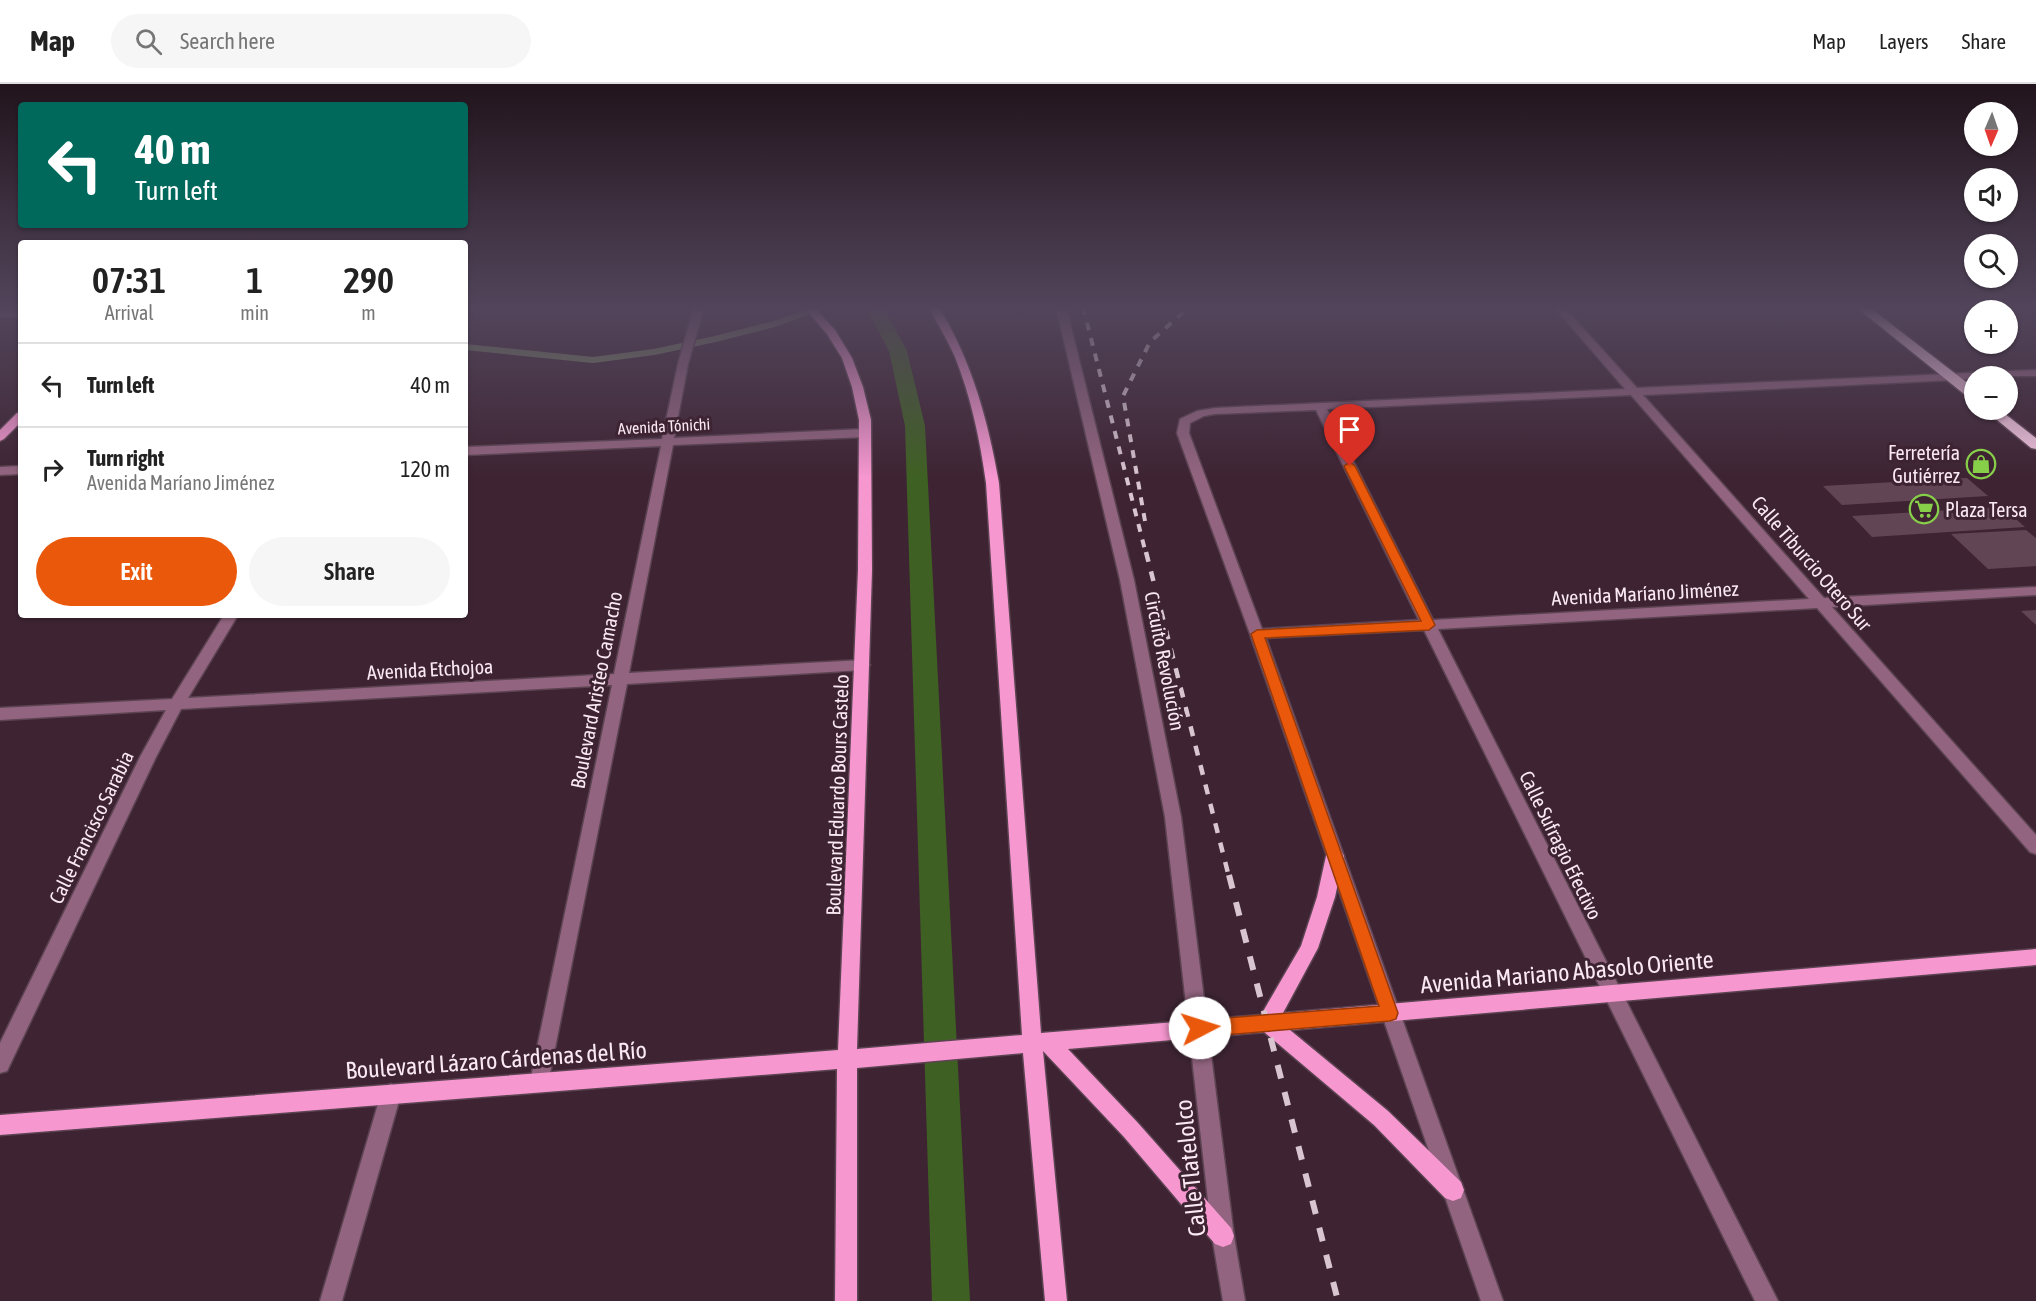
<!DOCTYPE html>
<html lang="en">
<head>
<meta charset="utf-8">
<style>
	:root { --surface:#fff; --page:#f6f6f6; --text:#222; --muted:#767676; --line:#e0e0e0; --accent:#ea580c }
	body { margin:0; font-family:"Asap Condensed",sans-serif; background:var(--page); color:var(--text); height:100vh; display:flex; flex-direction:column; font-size:22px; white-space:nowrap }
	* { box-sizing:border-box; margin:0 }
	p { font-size:20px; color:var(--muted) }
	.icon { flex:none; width:33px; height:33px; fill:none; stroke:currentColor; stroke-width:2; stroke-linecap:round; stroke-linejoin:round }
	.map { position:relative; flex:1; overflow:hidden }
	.details { position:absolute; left:18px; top:156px; width:450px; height:378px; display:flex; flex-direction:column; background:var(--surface); border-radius:6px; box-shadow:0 2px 4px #0004 }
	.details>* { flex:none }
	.top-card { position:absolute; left:18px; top:18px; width:450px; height:126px; border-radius:6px; box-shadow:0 2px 4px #0004; background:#00695c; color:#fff; overflow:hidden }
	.needle { width:39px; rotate:182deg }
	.buttons { position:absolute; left:1964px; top:18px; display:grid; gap:12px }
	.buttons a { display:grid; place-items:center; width:54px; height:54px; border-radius:50%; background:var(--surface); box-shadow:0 2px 4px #0004; font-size:30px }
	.pin { position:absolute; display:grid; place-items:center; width:51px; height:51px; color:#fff; margin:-62px -26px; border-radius:50% 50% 50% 0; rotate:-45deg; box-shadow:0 0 6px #0007 }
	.pin .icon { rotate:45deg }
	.me { position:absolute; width:66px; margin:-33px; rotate:85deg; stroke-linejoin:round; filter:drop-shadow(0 0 4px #0008) }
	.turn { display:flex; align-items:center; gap:21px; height:126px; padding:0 18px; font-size:27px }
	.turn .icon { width:78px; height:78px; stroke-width:2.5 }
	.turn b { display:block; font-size:42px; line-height:51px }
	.eta { display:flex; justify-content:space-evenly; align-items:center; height:102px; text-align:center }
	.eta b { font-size:36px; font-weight:600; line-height:42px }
	.button { display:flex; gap:12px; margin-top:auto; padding:12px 18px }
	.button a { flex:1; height:69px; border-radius:36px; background:var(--accent); color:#fff; font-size:24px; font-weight:600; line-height:69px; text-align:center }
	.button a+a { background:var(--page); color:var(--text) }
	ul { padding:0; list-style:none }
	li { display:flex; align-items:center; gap:18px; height:84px; padding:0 18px; border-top:2px solid var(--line) }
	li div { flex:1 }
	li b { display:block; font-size:22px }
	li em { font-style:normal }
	header { display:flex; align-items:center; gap:36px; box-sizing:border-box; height:84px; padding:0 30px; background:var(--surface); border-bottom:2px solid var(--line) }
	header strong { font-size:28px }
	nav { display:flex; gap:33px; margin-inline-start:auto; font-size:21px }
	.search { width:420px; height:54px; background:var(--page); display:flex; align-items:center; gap:15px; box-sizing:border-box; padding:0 21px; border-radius:33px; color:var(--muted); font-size:22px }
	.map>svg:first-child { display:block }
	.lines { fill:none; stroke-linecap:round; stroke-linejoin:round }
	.stream { stroke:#778961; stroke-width:6 }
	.canal { fill:#3f6023; fill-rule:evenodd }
	.building { fill:#614555 }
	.minor-casing { stroke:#5c4352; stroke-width:3 }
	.major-casing { stroke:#5c4352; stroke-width:3 }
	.highway-casing { stroke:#5c4352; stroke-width:3 }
	.minor { fill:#92647f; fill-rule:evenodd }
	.major { fill:#f697d0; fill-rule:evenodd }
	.highway { fill:#f6c7e1; fill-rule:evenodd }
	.rail-far2 { stroke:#d8c5d0; stroke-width:4; stroke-dasharray:8 8; stroke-linecap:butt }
	.rail-far1 { stroke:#d8c5d0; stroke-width:4.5; stroke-dasharray:10 10; stroke-linecap:butt }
	.rail { stroke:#d8c5d0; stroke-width:6; stroke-dasharray:14 14; stroke-linecap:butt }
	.route { fill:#ea580c; stroke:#983908; stroke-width:1.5 }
	.labels { text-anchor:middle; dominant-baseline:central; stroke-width:6; stroke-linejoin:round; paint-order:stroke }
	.far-street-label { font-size:16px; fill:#fae8f2; stroke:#3e2433 }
	.poi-label { font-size:20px; fill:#fae8f2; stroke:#3e2433; text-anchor:end }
	.street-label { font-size:20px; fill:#fae8f2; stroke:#3e2433 }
	.near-street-label { font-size:24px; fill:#fae8f2; stroke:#3e2433 }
</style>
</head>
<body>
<header>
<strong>Map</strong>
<div class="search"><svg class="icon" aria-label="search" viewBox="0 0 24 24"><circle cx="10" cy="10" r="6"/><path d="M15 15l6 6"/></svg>Search here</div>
<nav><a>Map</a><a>Layers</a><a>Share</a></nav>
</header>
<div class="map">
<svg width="2036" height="1217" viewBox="0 0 2036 1217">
	<rect width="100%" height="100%" fill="#3e2433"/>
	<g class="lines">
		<g class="stream">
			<path d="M0,225L21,224"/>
			<path d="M465,263L593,276L654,268L715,255L774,240L822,223"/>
		</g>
		<path class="canal" d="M866,223H883L907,267L925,342L970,1217H932L905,342L889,267Z"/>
	</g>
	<g class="building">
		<path d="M1967,394L1988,412L1842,421L1823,402Z"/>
		<path d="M2002,423L2025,443L1872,453L1852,432Z"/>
		<path d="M2026,446L2036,454V482L1988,485L1951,450Z"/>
		<path d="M2036,526V541L2021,527Z"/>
	</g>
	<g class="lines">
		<g class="minor-casing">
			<g id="minor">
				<path d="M694,223H704L688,280L674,354L865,345L871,349L865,353L673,361L629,589L863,576L870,581L863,586L627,600L547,1005L540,1008L533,1005L530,998L612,601L181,625L156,673L7,987L0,989V959L140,673L166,626L0,636V624L172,615L224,531H238L188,614L614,590L661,362L465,371V363L662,355L678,280Z"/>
				<path d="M1056,223H1066L1134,496L1181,733L1234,1152L1245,1217H1223L1212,1152L1165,733L1120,496Z"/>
				<path d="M1554,223H1564L1637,304L2036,286V292H1974V295L1643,311L1824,514L2036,503V511L1832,523L2036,751V770L2030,768L1817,524L1438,545L1778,1217H1755L1424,546L1266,554L1503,1217H1481L1250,550L1177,349L1180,335L1197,327L1215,324L1625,305ZM1631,311L1809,515L1433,536L1327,325ZM1316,326L1419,536L1262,545L1189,349L1190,339L1204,332L1215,330Z"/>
				<rect x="0" y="227" width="21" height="6"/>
				<path d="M21,382V390L0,391V383Z"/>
				<path d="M391,1000L398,1003L401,1010L342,1217H320L381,1010L384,1003Z"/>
			</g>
		</g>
		<g class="major-casing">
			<g id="major">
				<path d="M804,223H814L835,246L852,274L863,303L871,336L872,486L857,965L1022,951L986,399C980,356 971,313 955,273C947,255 937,239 929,223H939C972,278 988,336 999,399L1041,949L1261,931L1301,862L1317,813L1326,772L1329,767L1335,765L1341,767L1344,772L1335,813L1318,864L1283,929L2036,865V881L1290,946L1388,1027L1461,1098L1464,1106L1461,1114L1453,1117L1445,1114L1374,1041L1264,948L1068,965L1138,1039L1231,1144L1234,1152L1231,1160L1223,1163L1215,1160L1124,1053L1043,967L1067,1217H1045L1023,969L857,984V1217H835L837,985L0,1051V1031L838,966L858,486L859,336L852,303L842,274L827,250Z"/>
				<path d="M21,328V338L4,355L0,357V346L17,329Z"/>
			</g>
		</g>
		<g class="highway-casing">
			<g id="highway">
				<path d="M1856,223H1869L1974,304V315L1969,314Z"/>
				<path d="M1985,326H2000L2036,354V365L2031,364Z"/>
			</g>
		</g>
		<use href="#minor" class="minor"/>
		<use href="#major" class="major"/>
		<use href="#highway" class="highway"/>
		<g class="rail-far2">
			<path d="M1083,223L1146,470"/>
			<path d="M1145,437L1123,312L1150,258L1189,223"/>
		</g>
		<path class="rail-far1" d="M1146,468L1229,793"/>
		<path class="rail" d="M1229,791L1338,1217"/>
	</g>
	<linearGradient id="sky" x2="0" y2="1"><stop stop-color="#22141c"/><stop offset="0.57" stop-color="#52455b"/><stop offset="1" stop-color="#52455b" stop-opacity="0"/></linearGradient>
	<rect width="2036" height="393" fill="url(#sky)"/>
	<path class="route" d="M1350,378L1355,382L1435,541L1429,546L1265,554L1398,929L1396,935L1390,937L1200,953L1194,950L1191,944L1194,939L1200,936L1379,922L1251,550L1257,546L1421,537L1344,382Z"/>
	<defs>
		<g id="shop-ring" transform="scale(1.5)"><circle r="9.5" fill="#3e2433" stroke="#88cf49" stroke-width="1.5"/><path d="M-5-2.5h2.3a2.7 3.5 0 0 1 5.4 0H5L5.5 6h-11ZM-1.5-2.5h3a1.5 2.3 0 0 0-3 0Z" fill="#88cf49"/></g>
		<g id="supermarket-ring" transform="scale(1.5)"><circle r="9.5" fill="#3e2433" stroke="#88cf49" stroke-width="1.5"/><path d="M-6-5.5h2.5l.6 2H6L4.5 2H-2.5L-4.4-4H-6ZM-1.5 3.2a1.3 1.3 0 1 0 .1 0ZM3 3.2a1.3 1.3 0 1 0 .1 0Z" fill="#88cf49"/></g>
	</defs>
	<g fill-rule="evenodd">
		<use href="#shop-ring" x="1981" y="380"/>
		<use href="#supermarket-ring" x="1924" y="425"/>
	</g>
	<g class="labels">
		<g class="far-street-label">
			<text transform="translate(664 342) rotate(-3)">Avenida Tónichi</text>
		</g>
		<g class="poi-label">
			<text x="1960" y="368">Ferretería<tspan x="1960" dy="23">Gutiérrez</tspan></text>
			<text x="1945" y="425" text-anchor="start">Plaza Tersa</text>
		</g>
		<g class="street-label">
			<text transform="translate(1812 479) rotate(49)">Calle Tiburcio Otero Sur</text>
			<text transform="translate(1645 509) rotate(-3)">Avenida Maríano Jiménez</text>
			<text transform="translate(1165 577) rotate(79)">Circuito Revolución</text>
			<text transform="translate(430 585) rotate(-3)">Avenida Etchojoa</text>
			<text transform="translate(596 606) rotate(-79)">Boulevard Aristeo Camacho</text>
			<text transform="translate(837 711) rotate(-88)">Boulevard Eduardo Bours Castelo</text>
			<text transform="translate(91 743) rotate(-64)">Calle Francisco Sarabia</text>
			<text transform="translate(1561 761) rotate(64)">Calle Sufragio Efectivo</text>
		</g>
		<g class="near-street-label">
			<text transform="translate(1567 888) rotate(-5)">Avenida Mariano Abasolo Oriente</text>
			<text transform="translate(496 976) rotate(-4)">Boulevard Lázaro Cárdenas del Río</text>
			<text transform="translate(1190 1084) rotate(-96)">Calle Tlatelolco</text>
		</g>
	</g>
</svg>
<div class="buttons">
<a><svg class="needle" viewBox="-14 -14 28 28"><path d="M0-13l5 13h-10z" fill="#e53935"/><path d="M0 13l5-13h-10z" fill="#767676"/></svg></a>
<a><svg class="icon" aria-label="sound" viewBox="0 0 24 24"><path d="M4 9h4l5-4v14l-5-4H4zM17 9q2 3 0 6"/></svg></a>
<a><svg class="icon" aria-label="search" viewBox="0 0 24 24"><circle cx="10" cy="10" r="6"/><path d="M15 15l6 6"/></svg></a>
<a>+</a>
<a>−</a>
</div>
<div class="pin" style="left:1350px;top:382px;background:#d93025"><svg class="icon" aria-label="arrive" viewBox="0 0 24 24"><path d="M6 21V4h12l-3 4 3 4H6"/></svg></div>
<svg class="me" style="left:1200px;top:944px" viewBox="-20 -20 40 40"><circle r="19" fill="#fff"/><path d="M0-13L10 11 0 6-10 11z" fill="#ea580c"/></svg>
<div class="top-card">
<div class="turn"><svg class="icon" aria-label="left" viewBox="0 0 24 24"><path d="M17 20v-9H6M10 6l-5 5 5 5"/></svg><div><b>40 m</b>Turn left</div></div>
</div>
<section class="details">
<div class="eta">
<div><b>07:31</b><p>Arrival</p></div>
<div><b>1</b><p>min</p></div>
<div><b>290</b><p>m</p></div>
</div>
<ul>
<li><svg class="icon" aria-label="left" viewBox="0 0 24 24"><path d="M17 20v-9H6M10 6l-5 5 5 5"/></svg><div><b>Turn left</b></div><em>40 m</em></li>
<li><svg class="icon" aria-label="right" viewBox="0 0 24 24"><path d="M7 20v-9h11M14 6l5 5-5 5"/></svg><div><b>Turn right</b><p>Avenida Maríano Jiménez</p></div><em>120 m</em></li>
</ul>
<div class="button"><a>Exit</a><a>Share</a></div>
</section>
</div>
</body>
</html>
